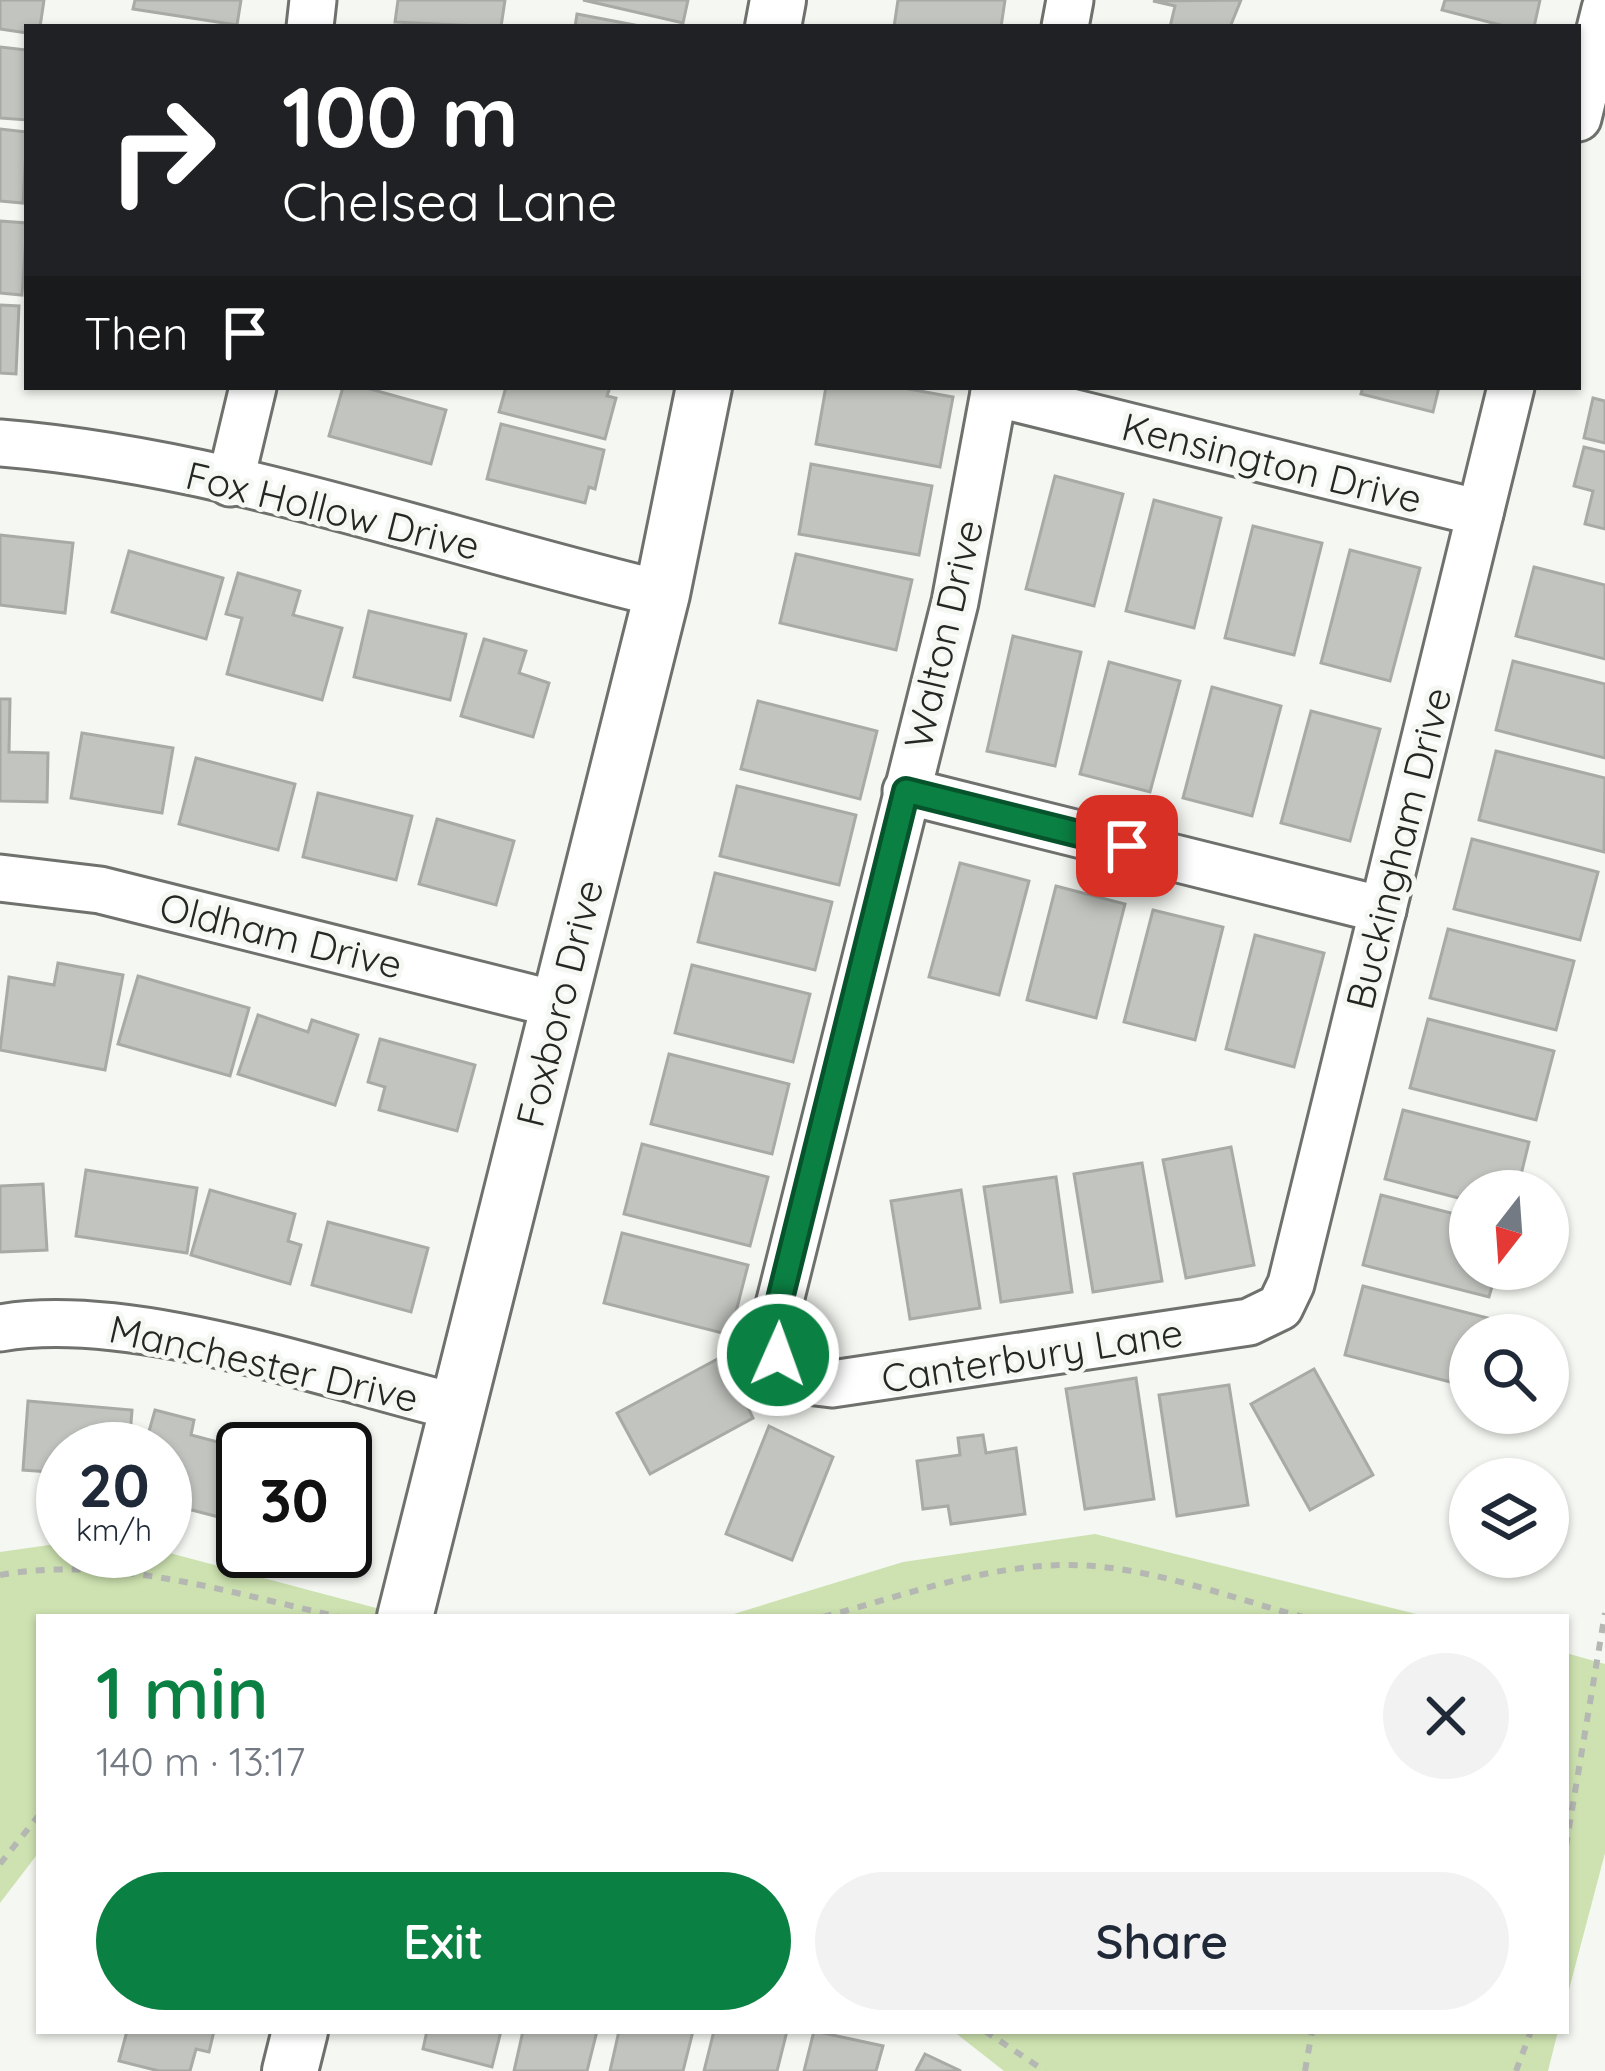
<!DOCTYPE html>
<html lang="en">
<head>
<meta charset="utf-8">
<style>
	:root { --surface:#fff; --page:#f2f2f3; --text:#1f2937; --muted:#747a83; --accent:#0b8043 }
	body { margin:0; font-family:Quicksand,sans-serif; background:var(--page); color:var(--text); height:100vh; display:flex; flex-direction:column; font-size:45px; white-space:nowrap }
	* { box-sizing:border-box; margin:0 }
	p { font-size:39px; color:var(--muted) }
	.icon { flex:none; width:66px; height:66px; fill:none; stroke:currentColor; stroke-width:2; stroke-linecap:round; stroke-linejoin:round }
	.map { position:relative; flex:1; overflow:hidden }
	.details { position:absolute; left:36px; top:1614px; width:1533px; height:420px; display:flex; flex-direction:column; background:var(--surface); border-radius:0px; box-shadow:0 3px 9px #0004 }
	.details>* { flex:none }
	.hud { position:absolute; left:24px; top:24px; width:1557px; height:366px; border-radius:0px; box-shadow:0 3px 9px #0004; background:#202124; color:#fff; overflow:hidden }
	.needle { width:78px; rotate:197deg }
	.tools { position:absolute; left:1449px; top:1170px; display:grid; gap:24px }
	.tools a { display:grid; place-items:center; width:120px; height:120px; border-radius:50%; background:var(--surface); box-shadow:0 3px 9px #0004; font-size:60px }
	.speed { position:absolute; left:36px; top:1422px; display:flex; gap:24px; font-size:60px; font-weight:700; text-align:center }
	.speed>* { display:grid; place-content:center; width:156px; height:156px; border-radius:50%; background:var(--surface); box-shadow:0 3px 9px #0004; line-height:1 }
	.speed small { font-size:30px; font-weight:400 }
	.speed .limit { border:6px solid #111; border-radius:18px; background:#fff; color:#111 }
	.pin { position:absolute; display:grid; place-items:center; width:102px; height:102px; color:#fff; margin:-51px; border-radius:24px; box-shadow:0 6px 18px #0006 }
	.me { position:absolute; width:132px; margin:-66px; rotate:2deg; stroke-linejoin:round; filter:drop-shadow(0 0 9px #0008) }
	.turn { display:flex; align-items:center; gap:42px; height:252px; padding:0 60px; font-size:54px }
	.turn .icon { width:156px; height:156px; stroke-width:2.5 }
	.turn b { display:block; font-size:84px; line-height:102px }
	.then { display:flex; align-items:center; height:114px; padding:0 60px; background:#0003; gap:24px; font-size:45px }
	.round { display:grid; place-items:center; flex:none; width:126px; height:126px; border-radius:63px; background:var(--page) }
	.overview { display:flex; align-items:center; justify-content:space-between; height:204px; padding:0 60px }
	h1 { font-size:72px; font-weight:600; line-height:90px; color:var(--accent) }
	.primary-button { display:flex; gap:24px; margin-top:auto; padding:24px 60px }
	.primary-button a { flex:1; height:138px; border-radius:72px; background:var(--accent); color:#fff; font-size:48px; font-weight:600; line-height:138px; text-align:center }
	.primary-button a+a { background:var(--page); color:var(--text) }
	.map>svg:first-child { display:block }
	.green { fill:#cde2b0 }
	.building { fill:#c2c4bf; stroke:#a8aaa6; stroke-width:3 }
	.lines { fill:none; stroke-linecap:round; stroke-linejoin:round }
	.minor-casing { stroke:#6f716d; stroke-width:51 }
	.tertiary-casing { stroke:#6f716d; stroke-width:60 }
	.path { stroke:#b5b7b3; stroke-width:6; stroke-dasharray:9 9; stroke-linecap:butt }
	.minor { stroke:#fff; stroke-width:45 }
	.tertiary { stroke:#fff; stroke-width:54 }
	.route-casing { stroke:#07532c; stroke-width:30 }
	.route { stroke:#0b8043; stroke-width:21 }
	.labels { text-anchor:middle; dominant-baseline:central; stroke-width:10; stroke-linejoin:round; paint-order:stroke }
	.street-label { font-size:39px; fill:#262725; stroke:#f5f7f2 }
</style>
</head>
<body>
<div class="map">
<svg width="1605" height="2071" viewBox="0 0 1605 2071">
	<rect width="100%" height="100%" fill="#f5f7f2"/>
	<g class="green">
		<path d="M1095,1534L1428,1617H724L903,1562Z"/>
		<path d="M63,1543V1551H162L410,1617H39V1852L0,1903V1552Z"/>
		<path d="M1566,1653L1605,1664V1853L1566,2001Z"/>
		<path d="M953,2031H1558L1548,2071H1004Z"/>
	</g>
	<g class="building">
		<path d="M0,0H44L40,27H27V33L0,29Z"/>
		<path d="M135,0H241L237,25L133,9Z"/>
		<path d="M398,0H505L501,27L395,22Z"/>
		<path d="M583,0H688L683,23Z"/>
		<path d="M898,0H1005L1001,27H894Z"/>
		<path d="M1241,0L1230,27H1170L1175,6L1153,1Z"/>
		<path d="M1445,0H1540L1534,27H1508L1442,10Z"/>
		<path d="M577,14L645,27H575Z"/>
		<path d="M0,47L27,50V120L0,118Z"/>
		<path d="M0,129L27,132L23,203L0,201Z"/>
		<path d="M0,221L27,223L22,295L0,293Z"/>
		<path d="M0,305L19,306L16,374L0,373Z"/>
		<path d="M343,387H363L446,410L431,464L329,436Z"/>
		<path d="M506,387H610L607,396L616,398L605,439L499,412Z"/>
		<path d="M826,387H898L953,397L940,467L816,444Z"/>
		<path d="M1363,387H1439L1433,412L1361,394Z"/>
		<path d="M1593,398L1605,401V443L1584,438Z"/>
		<path d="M501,424L604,450L595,489L589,487L585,503L487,479Z"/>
		<path d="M1584,447L1605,452V529L1585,524L1593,491L1574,486Z"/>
		<path d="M811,464L932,486L919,555L799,534Z"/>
		<path d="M1055,476L1123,494L1094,606L1026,589Z"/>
		<path d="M1154,500L1221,518L1194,628L1126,611Z"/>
		<path d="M1253,526L1322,543L1294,655L1225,638Z"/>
		<path d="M0,535L73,543L65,613L0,605Z"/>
		<path d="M1350,550L1420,568L1390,681L1321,663Z"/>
		<path d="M129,551L223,578L206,639L112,612Z"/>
		<path d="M796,554L912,580L896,650L780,623Z"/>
		<path d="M1534,567L1605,585V659L1516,636Z"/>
		<path d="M238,573L300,591L293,615L342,628L322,700L227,674L242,618L226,614Z"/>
		<path d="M369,611L466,634L450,700L354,677Z"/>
		<path d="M1013,636L1081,652L1055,766L987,751Z"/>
		<path d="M484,639L526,651L519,673L549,683L533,737L461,716Z"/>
		<path d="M1513,661L1605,684V758L1496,730Z"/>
		<path d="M1109,662L1180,681L1150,792L1080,774Z"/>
		<path d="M1212,687L1281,706L1252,816L1183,798Z"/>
		<path d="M0,699H10L9,752L48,753L47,802L0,801Z"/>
		<path d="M758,701L877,731L860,799L741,769Z"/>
		<path d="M1311,711L1380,729L1350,841L1281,823Z"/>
		<path d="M82,733L173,748L162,813L71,798Z"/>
		<path d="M1496,751L1605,778L1604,852L1479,820Z"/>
		<path d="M196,758L295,784L278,850L179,824Z"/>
		<path d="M737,786L856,815L839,885L720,856Z"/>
		<path d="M318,793L412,816L396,880L303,857Z"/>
		<path d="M437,819L514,841L496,905L419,884Z"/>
		<path d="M1472,839L1598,872L1580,940L1454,909Z"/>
		<path d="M960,863L1029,881L999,995L929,977Z"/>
		<path d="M715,873L832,902L815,970L698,942Z"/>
		<path d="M1056,886L1125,904L1096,1018L1027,1000Z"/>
		<path d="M1153,910L1223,927L1195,1040L1124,1022Z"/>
		<path d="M1448,929L1574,961L1556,1030L1430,998Z"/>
		<path d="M1255,935L1324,953L1294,1067L1226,1049Z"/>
		<path d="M58,963L123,975L105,1070L0,1050L9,977L54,985Z"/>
		<path d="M692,965L810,994L793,1062L675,1033Z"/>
		<path d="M138,976L249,1008L230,1076L118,1044Z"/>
		<path d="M258,1015L308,1032L312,1020L358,1035L335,1105L238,1074Z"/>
		<path d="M1428,1019L1554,1051L1536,1120L1410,1088Z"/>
		<path d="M380,1039L475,1065L457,1131L379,1110L385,1087L368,1082Z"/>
		<path d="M669,1054L789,1084L772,1154L651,1124Z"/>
		<path d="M1403,1110L1529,1142L1517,1191H1470V1201L1385,1179Z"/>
		<path d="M642,1144L768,1177L750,1246L624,1214Z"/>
		<path d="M1231,1147L1254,1265L1186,1278L1163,1160Z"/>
		<path d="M1142,1163L1162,1281L1093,1292L1074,1174Z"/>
		<path d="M86,1170L197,1188L187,1253L76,1236Z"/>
		<path d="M1056,1177L1072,1292L1001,1302L984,1187Z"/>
		<path d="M43,1184L47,1250L0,1252V1186Z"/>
		<path d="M210,1190L295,1214L288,1241L301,1245L290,1284L191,1255Z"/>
		<path d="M961,1190L980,1308L910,1319L891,1201Z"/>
		<path d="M1381,1195L1470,1218V1269H1497L1489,1297L1363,1265Z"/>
		<path d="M328,1222L428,1248L411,1312L312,1285Z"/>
		<path d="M622,1233L748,1265L730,1335L604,1303Z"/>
		<path d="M1363,1286L1488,1318L1484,1335H1470V1387L1345,1355Z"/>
		<path d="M723,1356L753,1418L650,1474L617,1413Z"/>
		<path d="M1314,1369L1373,1475L1310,1510L1251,1404Z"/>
		<path d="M1136,1378L1154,1499L1085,1509L1066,1389Z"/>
		<path d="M1229,1385L1248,1505L1177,1516L1159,1395Z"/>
		<path d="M28,1401L132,1410L129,1449H63V1473L23,1470Z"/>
		<path d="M155,1410L194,1420L191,1435L244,1449L238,1522L165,1503V1449H144Z"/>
		<path d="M769,1426L833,1457L792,1560L726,1534Z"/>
		<path d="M983,1435L986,1453L1016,1448L1025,1514L951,1524L948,1506L923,1509L917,1461L960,1455L958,1438Z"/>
		<path d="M345,1466L361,1470L345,1531Z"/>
		<path d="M127,2031H214L209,2052L196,2049L190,2071H159L119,2061Z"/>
		<path d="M427,2031H501L492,2067L423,2049Z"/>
		<path d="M523,2031H597L587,2071H514Z"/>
		<path d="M619,2031H693L683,2071H610Z"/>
		<path d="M714,2031H787L777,2071H704Z"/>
		<path d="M814,2031L883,2046L876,2071H804Z"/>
		<path d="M925,2054L961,2071H916Z"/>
	</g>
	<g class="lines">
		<g class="minor-casing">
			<g id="minor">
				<path d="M310,27L313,0"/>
				<path d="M1065,27L1070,0"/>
				<path d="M1578,118L1605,9"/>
				<path d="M995,387L955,602L774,1325L778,1355L786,1367L807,1381L832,1384L1249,1322L1280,1307L1291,1284L1511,387"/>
				<path d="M994,393L1480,513"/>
				<path d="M0,443C225,461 444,542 662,594"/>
				<path d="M230,483L253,387"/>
				<path d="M906,791L1383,910"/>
				<path d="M0,878L100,890L559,1005"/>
				<path d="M0,1328C128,1305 327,1375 456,1407"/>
			</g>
		</g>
		<g class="tertiary-casing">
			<g id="tertiary">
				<path d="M773,27L778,0"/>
				<path d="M405,1617L662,594L704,387"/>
				<path d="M290,2071L300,2031"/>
			</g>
		</g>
		<g class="path">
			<path d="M0,1575C114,1555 230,1593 340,1617"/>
			<path d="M823,1617C903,1596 985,1565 1068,1565C1146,1565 1228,1597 1303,1617"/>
			<path d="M1566,1846L1605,1613"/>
			<path d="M0,1864L39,1815"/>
			<path d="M985,2031L1045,2071"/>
			<path d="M1305,2071L1312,2031"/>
			<path d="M1516,2071L1531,2031"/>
		</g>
		<use href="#minor" class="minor"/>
		<use href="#tertiary" class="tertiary"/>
	</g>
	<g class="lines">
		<g class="route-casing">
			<path id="route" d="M778,1355L777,1311L906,791L1127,846"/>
		</g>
		<use href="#route" class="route"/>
	</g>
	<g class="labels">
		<g class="street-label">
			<text transform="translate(1272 462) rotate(14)">Kensington Drive</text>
			<text transform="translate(333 510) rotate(14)">Fox Hollow Drive</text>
			<text transform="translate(943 634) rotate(-77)">Walton Drive</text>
			<text transform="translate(1398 848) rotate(-76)">Buckingham Drive</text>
			<text transform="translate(281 935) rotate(14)">Oldham Drive</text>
			<text transform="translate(559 1003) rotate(-76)">Foxboro Drive</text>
			<text transform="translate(1032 1355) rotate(-9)">Canterbury Lane</text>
			<text transform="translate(264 1363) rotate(13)">Manchester Drive</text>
		</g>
	</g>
</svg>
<div class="tools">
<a><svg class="needle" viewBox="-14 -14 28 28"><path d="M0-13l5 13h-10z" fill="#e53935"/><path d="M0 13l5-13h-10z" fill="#747a83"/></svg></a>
<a><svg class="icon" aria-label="search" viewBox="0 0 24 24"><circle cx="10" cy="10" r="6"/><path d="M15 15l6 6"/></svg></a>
<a><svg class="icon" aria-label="layers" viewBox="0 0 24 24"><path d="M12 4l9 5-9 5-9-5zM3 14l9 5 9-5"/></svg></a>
</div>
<div class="speed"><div>20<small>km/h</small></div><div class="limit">30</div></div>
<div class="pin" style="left:1127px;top:846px;background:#d93025"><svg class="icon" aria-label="arrive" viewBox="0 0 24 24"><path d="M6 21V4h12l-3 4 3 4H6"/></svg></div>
<svg class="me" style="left:778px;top:1355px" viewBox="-20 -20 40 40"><circle r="17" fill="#0b8043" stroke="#fff" stroke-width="3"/><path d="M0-11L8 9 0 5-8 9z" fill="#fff"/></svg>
<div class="hud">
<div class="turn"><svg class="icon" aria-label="right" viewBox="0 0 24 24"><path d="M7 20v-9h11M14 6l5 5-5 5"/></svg><div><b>100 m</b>Chelsea Lane</div></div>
<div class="then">Then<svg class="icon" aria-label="arrive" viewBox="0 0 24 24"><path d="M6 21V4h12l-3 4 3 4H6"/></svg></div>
</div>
<section class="details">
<div class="overview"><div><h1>1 min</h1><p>140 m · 13:17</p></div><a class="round"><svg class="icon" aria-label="close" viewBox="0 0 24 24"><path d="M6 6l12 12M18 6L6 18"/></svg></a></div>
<div class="primary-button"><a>Exit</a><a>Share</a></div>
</section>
</div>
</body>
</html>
